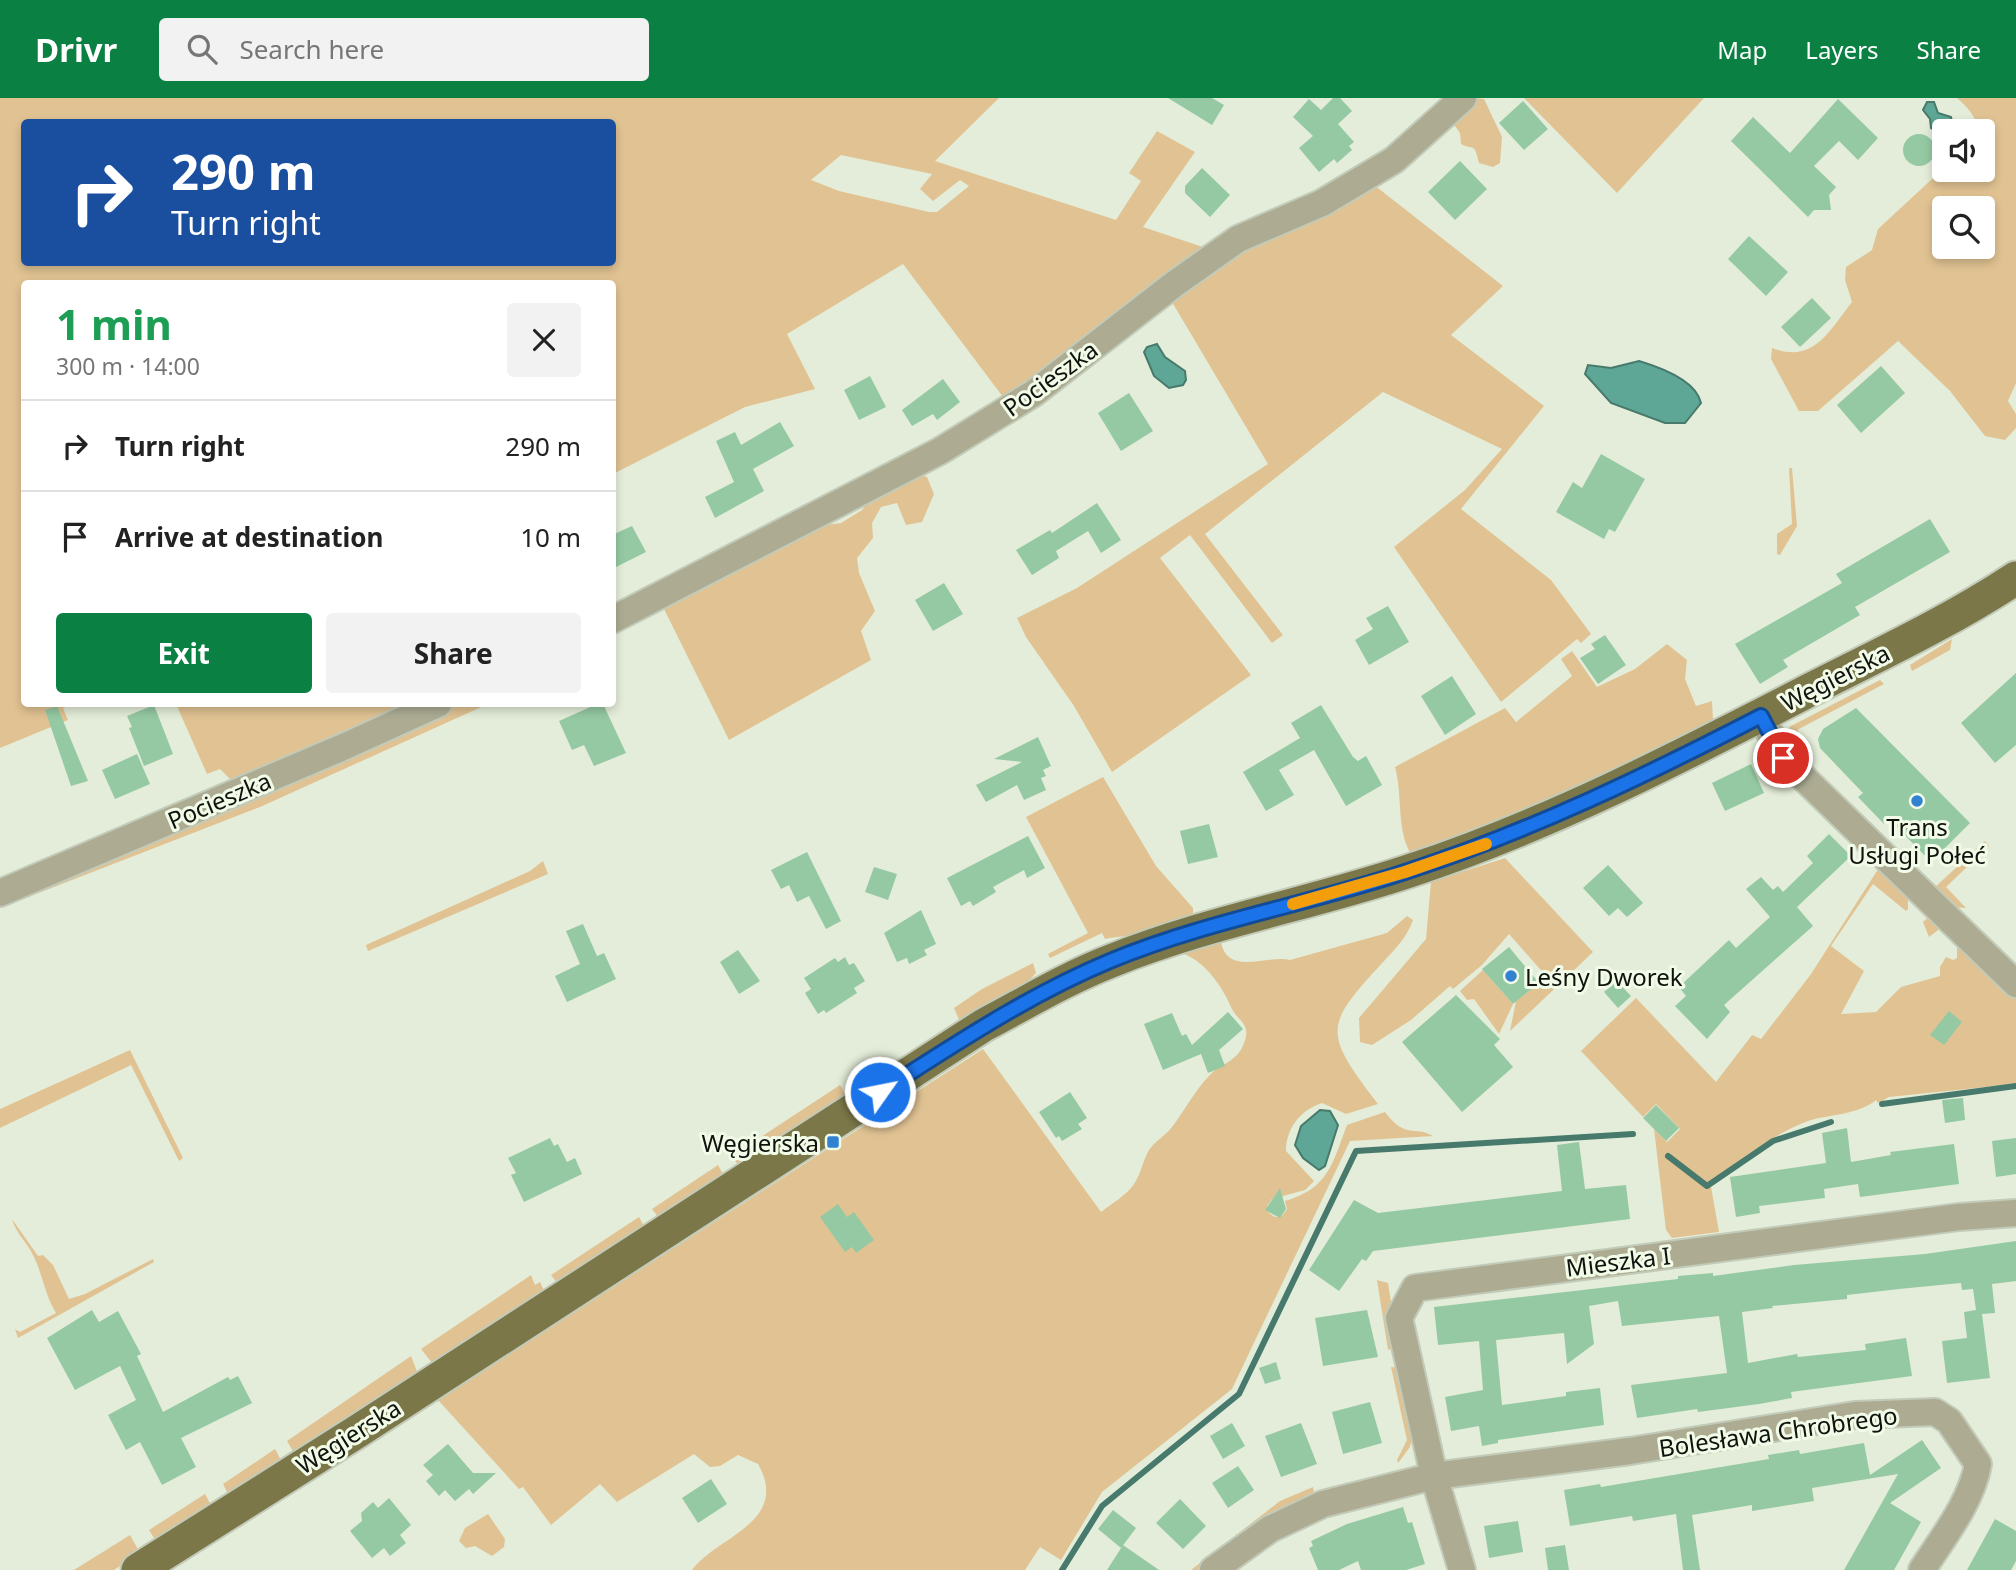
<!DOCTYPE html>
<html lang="en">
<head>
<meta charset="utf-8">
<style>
	:root { --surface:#fff; --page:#f2f2f2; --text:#222; --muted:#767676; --line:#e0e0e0; --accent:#0b8043 }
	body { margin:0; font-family:"Noto Sans",sans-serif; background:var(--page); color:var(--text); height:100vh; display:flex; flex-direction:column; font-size:26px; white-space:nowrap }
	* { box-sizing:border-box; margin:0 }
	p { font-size:23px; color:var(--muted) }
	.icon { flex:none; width:38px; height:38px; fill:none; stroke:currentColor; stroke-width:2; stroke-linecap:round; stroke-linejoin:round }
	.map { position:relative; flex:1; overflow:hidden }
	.sheet { position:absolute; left:21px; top:182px; width:595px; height:427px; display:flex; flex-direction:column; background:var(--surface); border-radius:7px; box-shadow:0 4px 10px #0003 }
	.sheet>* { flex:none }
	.banner { position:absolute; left:21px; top:21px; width:595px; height:147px; border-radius:7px; box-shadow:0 4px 10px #0003; background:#1a4fa0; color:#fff; overflow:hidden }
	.fabs { position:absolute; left:1932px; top:21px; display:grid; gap:14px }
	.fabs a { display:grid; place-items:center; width:63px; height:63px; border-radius:7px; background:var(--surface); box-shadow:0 4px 10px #0003; font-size:35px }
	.pin { position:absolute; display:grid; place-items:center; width:60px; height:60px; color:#fff; margin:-30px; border:4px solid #fff; border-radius:50%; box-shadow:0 2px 7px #0007 }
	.me { position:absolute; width:77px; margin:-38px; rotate:57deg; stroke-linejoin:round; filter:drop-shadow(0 0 5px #0008) }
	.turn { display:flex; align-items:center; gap:24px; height:147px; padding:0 35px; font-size:32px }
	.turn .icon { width:91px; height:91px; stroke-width:2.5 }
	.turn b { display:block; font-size:49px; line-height:60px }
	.round { display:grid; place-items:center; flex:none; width:74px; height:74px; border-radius:7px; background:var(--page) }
	.overview { display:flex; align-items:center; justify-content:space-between; height:119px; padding:0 35px }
	h1 { font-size:42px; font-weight:700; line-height:52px; color:#1e9e55 }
	.primary-button { display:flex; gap:14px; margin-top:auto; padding:14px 35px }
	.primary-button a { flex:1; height:80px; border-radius:7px; background:var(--accent); color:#fff; font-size:28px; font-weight:700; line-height:80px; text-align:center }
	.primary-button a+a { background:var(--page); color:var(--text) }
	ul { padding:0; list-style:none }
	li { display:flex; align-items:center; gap:21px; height:91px; padding:0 35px; border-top:2px solid var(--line) }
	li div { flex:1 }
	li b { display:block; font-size:26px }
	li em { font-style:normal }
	header { display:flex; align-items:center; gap:42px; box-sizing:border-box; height:98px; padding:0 35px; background:var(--accent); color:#fff }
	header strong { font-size:33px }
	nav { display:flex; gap:38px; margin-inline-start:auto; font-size:24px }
	.search { width:490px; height:63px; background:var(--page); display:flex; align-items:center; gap:18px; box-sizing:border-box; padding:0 24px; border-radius:7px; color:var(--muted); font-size:26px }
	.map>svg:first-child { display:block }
	.green { fill:#e1c393; fill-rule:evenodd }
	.water { fill:#5ea695; stroke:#477a6c; stroke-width:2 }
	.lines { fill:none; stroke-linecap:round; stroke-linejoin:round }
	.stream { stroke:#477a6c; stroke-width:6 }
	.building { fill:#95c9a3 }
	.minor-casing { stroke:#c2cab8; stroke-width:30 }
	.major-casing { stroke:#c2cab8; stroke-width:37 }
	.minor { stroke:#adac93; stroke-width:26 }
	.major { stroke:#7b7749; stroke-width:33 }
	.route-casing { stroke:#114b97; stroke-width:18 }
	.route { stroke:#1a73e8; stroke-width:12 }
	.slow { stroke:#f59e0b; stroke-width:12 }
	.poi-dot { fill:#3183d2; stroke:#f1fbe7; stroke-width:2.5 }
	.labels { text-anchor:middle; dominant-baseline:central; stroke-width:6; stroke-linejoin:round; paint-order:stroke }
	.street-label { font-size:24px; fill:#10130d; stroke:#f1fbe7 }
	.poi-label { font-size:24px; fill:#10130d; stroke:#f1fbe7 }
</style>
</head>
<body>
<header>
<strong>Drivr</strong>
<div class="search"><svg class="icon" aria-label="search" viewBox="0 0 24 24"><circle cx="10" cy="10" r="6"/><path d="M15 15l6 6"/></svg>Search here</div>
<nav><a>Map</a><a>Layers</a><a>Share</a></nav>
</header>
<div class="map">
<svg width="2016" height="1472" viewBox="0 0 2016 1472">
	<rect width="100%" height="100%" fill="#e4edd9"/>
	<g class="green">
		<path d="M0,0H999L935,63L1116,122L1141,83L1129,75L1157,33L1195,54L1143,129L1212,152L1009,307L903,166L787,236L815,291L745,309L613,376L612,186H24V606H74L63,610L68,622L0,650ZM24,24H612V164H24ZM841,57L932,76L920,91L933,103L960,82L969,88L937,114H929L839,93L811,82Z"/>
		<path d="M1474,0L1484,1L1502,39L1500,65L1493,69L1479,65C1474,44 1475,53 1461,46L1460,35L1455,28L1445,30Z"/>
		<path d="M1524,0H1704L1617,95Z"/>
		<path d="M1957,0H2016V285L2008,303L2016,316V330L2005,342L1985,338L1950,293L1898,243L1818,313H1799L1771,261L1772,250C1814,266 1829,233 1852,204L1845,182L1846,169L1872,152L1878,131L1944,70L1983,72C1983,41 1982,21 1957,0ZM1944,110H1983V149H1944Z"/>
		<path d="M1369,83L1503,188L1451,237L1544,308L1461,411L1551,482L1591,536L1581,545L1577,541L1501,604L1394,449L1465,392L1502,351L1383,294L1205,436L1283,537L1272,545L1190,437L1160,460L1251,577L1112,674L1074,608L1026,539L1017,520L1077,490L1268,366L1172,204L1020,321L1017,317L1225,155Z"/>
		<path d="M1789,370H1792L1797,428L1780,457L1777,456V436L1792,426Z"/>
		<path d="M921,377L927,379L934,396L922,424L906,427L897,405L881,409L872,425L873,440L857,460L859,475L875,513L861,533L871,562L729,642L663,509L826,427L841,425L862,412L870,400Z"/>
		<path d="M1952,541L1950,552L1912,573L1910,567Z"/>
		<path d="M1667,546L1687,562L1685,581L1696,608L1712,603L1713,622L1709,632L1574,695L1411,756C1396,731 1403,698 1395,669L1505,610L1516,624L1572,578L1561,561L1572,553L1597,589L1635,571Z"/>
		<path d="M1880,582L1884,586L1797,632L1810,653L1799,659L1785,634L1791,628Z"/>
		<path d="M176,606H410L231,682L220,671L207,676Z"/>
		<path d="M445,606H488L260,709L0,810V799Z"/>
		<path d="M1103,679L1156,768L1193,810V816C1172,835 1132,836 1105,841L1102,835L1050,860L1048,856L1088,835L1026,719Z"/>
		<path d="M1985,743L1989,748L1946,789L1966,810L1952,809L1933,791Z"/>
		<path d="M1505,760L1593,854L1510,933L1516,903L1547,879L1509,836L1482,867L1453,891L1450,888L1411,922L1372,947L1360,944L1359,920L1426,841L1431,784Z"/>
		<path d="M543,763L548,776L368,853L366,847L530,773Z"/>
		<path d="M1882,765L1908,791V811L1906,813L1873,786L1831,848L1864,873L1841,916L1876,914L1901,889L1940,878V869L1946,859L1953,862L1957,860V846L1942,829L1929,839L1923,824L1929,818L1941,821L2016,895V986L1889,999L1878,1005L1876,1002C1855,1019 1827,1015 1803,1025C1769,1039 1741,1062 1710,1083L1719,1134L1672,1140L1666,1132L1654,1031L1667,1044L1680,1031L1656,1006L1643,1019L1581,953L1636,900L1716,984L1752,937L1761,941L1811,876Z"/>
		<path d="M1407,818L1413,822C1407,839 1397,849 1385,862C1324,928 1322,933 1378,1006L1346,1016L1322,1005C1300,1012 1286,1031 1286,1053L1314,1083L1305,1092L1272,1101L1267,1108L1269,1115L1275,1119L1282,1118L1287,1111L1285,1103C1329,1090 1332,1066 1347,1027L1385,1014C1406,1042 1414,1027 1433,1038L1350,1043L1232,1291L1102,1394L1061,1462L1040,1449L1025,1472H692C716,1439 791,1424 758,1366L738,1357L720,1368L710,1369L694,1356L617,1404L600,1386L551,1427L523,1389L519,1391L438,1302L983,951L1101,1114C1111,1106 1127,1097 1134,1086C1141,1076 1143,1062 1149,1052C1155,1043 1166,1037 1172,1029C1185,1012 1195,992 1210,977C1220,965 1237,965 1244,945C1252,925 1237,923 1231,909C1222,888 1205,864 1184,856L1221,844C1228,879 1268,856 1290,862L1387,835Z"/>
		<path d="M1033,865L1036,875L1018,894L961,926L954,910L982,891Z"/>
		<path d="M1483,872L1513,906L1499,936L1474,901L1467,902L1460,893Z"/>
		<path d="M130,952L183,1060L179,1063L131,967L0,1030V1011Z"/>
		<path d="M882,958L890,969L860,988L854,978Z"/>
		<path d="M840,987L846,997L738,1067L732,1058Z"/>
		<path d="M718,1067L724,1078L658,1119L652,1111Z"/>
		<path d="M639,1119L645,1130L557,1185L551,1177Z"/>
		<path d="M12,1121L38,1158L43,1157L53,1167L69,1201L85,1196L153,1161L154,1164L18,1240L15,1231L20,1234L56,1215C45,1197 43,1178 34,1159C28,1145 16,1136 12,1121Z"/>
		<path d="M531,1177L535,1187L540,1184L545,1195L433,1266L421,1251Z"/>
		<path d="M1377,1182L1388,1185L1398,1248L1388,1252Z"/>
		<path d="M411,1258L418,1276L294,1355L287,1343Z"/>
		<path d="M1391,1269L1401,1270L1412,1340L1410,1349L1398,1365L1397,1362L1407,1342Z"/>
		<path d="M275,1351L282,1364L229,1398L223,1386Z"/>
		<path d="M1313,1389L1314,1394C1271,1414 1234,1441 1199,1472H1191L1280,1403Z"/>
		<path d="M205,1396L212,1409L157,1445L149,1432Z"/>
		<path d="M488,1416L505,1441L504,1449L492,1458L475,1448L466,1450L459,1443L465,1430Z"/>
		<path d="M130,1437L140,1455L114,1472H74Z"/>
	</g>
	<g class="water">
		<path d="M1927,4H1934L1938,15L1951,19L1954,33H1944V43L1942,36L1931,30L1930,21L1923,12Z"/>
		<path d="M1157,246L1165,259L1185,273L1186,282L1183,287L1169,290L1154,278L1144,254L1147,249Z"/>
		<path d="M1639,263C1659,269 1696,282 1701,305L1685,325H1665L1611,305L1585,276L1588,267L1611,270Z"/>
		<path d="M1320,1012L1330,1013L1338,1027L1325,1068L1319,1072L1303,1060L1295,1047L1301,1028Z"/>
	</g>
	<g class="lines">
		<g class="stream">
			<path d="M1882,1006L2016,988"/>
			<path d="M1668,1058L1707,1088L1773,1043L1831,1024"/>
			<path d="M1062,1472L1102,1408L1239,1296L1356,1053L1633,1036"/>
		</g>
	</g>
	<g class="building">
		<path d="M1168,0H1212L1224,7L1212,27Z"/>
		<path d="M1333,0H1340L1352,13L1338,26L1354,44L1349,48L1352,52L1337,65L1334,61L1319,74L1299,50L1313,38L1293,19L1309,1L1321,12Z"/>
		<path d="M1838,1L1878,40L1858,62L1839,43L1814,68L1836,89L1829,97L1831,112H1814L1808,119L1731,43L1753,19L1790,55Z"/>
		<path d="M1523,3L1548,31L1524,52L1499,25Z"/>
		<circle cx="1919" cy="52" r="16"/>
		<path d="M1460,63L1487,91L1455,122L1428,94Z"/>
		<path d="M1202,70L1230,97L1210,119L1185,95V88Z"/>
		<path d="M1749,138L1788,174L1766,198L1728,161Z"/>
		<path d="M1812,200L1831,220L1800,249L1781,229Z"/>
		<path d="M1881,268L1905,295L1861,335L1837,307Z"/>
		<path d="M870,278L886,309L859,322L844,292Z"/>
		<path d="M943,281L960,304L937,322L933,316L912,328L902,312Z"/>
		<path d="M1129,295L1153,333L1121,353L1098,315Z"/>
		<path d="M780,324L794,348L753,371L764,393L715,420L705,399L734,384L716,343L735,334L741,347Z"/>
		<path d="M1601,356L1645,381L1615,434L1609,431L1604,441L1556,414L1573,384L1582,390Z"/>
		<path d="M1097,405L1121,442L1101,455L1088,433L1056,453L1059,460L1032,477L1016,452L1050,432L1052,435Z"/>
		<path d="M1930,421L1950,454L1855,509L1860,517L1783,562L1788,569L1760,586L1735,546L1842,485L1836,476Z"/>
		<path d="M632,428L646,454L612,471V437Z"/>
		<path d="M944,485L963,516L933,533L915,502Z"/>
		<path d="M1388,508L1409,544L1369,567L1355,542L1373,531L1366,520Z"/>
		<path d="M1605,537L1626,567L1598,586L1580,560L1595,551L1591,546Z"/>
		<path d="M2016,575V647L1995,665L1961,625Z"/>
		<path d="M1452,578L1476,616L1445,637L1421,598Z"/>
		<path d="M597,606H603L626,655L594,668L584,647L572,652L559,623Z"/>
		<path d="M154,607L173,656L144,668L129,630L132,629L127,618Z"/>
		<path d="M1321,607L1353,659L1358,663L1366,658L1382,687L1346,708L1314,652L1279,672L1294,697L1266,713L1243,674L1300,640L1291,625Z"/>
		<path d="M57,608L88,683L71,688L45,612Z"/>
		<path d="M1856,610L1970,725L1931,764L1889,721L1884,726L1858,699L1863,695L1820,650L1818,641L1823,631Z"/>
		<path d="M1038,639L1051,668L1043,672L1046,678L1041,680L1046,692L1024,702L1017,687L986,704L976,687L1022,664L994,661Z"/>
		<path d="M137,656L150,686L115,701L102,672Z"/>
		<path d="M1751,666L1764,695L1725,713L1712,685Z"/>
		<path d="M1209,726L1218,759L1188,766L1180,733Z"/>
		<path d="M1829,736L1851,758L1797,809L1813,828L1724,907L1730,914L1707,941L1675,908L1686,898L1679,889L1729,842L1736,850L1770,819L1746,791L1761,779L1773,792L1778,788L1783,794L1813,765L1807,758Z"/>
		<path d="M1028,738L1045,770L1027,780L1024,772L993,789L996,794L973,808L970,803L961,808L947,780Z"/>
		<path d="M807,754L841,823L826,831L809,798L797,804L789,787L781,791L771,772Z"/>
		<path d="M1608,767L1643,805L1627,819L1618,810L1609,818L1583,790Z"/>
		<path d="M874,769L897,776L888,802L865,794Z"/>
		<path d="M921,812L936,846L924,852L927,857L909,866L907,860L897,864L884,835Z"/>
		<path d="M583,826L597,858L604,855L616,881L567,904L555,878L580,866L566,833Z"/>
		<path d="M1509,849L1539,885L1513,906L1482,871Z"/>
		<path d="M738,852L760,883L739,896L720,864Z"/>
		<path d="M845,859L849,867L854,865L865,883L854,890L857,895L826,915L824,912L818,916L805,895L811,891L804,880L835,860L838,864Z"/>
		<path d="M1617,883L1631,898L1618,910L1604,894Z"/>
		<path d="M1456,897L1500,941L1494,947L1513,969L1462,1014L1402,944Z"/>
		<path d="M1949,913L1962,924L1944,947L1930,937Z"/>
		<path d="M1228,914L1243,931L1219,952L1225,968L1208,975L1201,956L1163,972L1144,926L1172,915L1182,938L1186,936L1192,947Z"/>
		<path d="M1070,994L1087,1020L1078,1026L1082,1031L1062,1043L1059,1038L1056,1040L1039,1014Z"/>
		<path d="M1963,1000L1965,1022L1945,1025L1942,1002Z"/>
		<path d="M1656,1007L1679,1030L1666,1043L1643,1020Z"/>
		<path d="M1847,1030L1851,1064L1891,1057L1890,1054L1954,1046L1959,1086L1860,1099L1858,1086L1824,1091L1825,1100L1759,1108L1760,1115L1736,1119L1730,1079L1826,1065L1822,1035Z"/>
		<path d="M550,1040L554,1048L558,1046L567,1064L575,1060L582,1076L524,1104L511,1077L516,1075L508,1060Z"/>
		<path d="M2016,1040V1076L1996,1079L1992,1043Z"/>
		<path d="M1579,1044L1585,1091L1626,1087L1630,1121L1373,1153L1366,1163L1362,1161L1339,1193L1309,1172L1354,1102L1378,1115L1562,1093L1557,1047Z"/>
		<path d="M1280,1090L1286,1111L1280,1120L1265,1112Z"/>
		<path d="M838,1106L847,1119L854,1114L874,1142L856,1155L852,1149L845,1154L820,1119Z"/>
		<path d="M2016,1143V1183L1992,1186L1995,1215L1982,1216L1990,1280L1947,1285L1942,1243L1967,1240L1964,1214L1976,1212L1973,1191L1962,1192L1961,1185L1899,1191L1847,1197V1201L1772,1208L1773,1210L1742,1214L1748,1265L1797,1256L1798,1259L1866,1252L1865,1246L1906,1240L1912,1278L1791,1294L1792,1300L1759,1306L1698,1314L1697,1311L1637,1320L1631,1287L1727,1275L1719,1218L1622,1228L1618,1203L1589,1208L1594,1246L1567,1266L1564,1235L1496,1242L1502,1307L1566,1298V1294L1600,1290L1604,1327L1498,1342V1345L1482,1348L1479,1328L1451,1333L1445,1299L1483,1292L1479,1243L1438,1247L1434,1209L1678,1181V1178L1713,1175V1178L1794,1167L1925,1156Z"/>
		<path d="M92,1212L99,1224L118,1213L141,1256L137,1258L163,1314L228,1279L230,1282L238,1278L252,1305L181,1340L196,1369L162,1387L140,1344L126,1352L108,1317L136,1302L120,1268L75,1292L47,1240Z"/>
		<path d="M1367,1212L1378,1259L1323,1268L1315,1220Z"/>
		<path d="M1276,1264L1281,1281L1265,1286L1259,1270Z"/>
		<path d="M1370,1304L1382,1345L1343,1356L1332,1314Z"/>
		<path d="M1232,1325L1245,1348L1223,1361L1210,1338Z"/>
		<path d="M1301,1325L1317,1366L1281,1379L1265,1338Z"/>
		<path d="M1922,1342L1941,1370L1890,1405L1921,1424L1894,1472H1844L1898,1376L1812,1390L1814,1403L1752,1413V1407L1692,1417L1700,1472H1683L1676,1416L1633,1423L1632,1418L1570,1428L1564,1392L1600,1386L1601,1389L1769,1361L1768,1357L1799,1352L1800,1356L1864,1345L1870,1377Z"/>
		<path d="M448,1346L473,1375H496L473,1396L469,1391L455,1403L445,1392L439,1398L426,1383L433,1377L423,1367Z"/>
		<path d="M1238,1368L1254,1392L1228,1410L1212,1385Z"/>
		<path d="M711,1381L727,1406L698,1425L682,1400Z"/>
		<path d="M389,1400L411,1427L400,1437L406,1445L390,1458L384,1450L372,1460L350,1433L362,1423L361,1415L373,1404L378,1410Z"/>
		<path d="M1180,1401L1206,1428L1183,1451L1156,1425Z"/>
		<path d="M1403,1409L1408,1425L1412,1424L1425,1466L1406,1472H1361L1358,1463L1339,1472H1318L1309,1450L1313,1448L1311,1443L1347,1426Z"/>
		<path d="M1113,1412L1136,1430L1121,1450L1098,1431Z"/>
		<path d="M1995,1421L2016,1433V1463L2011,1472H1967Z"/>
		<path d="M1518,1423L1523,1454L1489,1460L1484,1428Z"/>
		<path d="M1123,1447L1159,1472H1107Z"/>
		<path d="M1565,1447L1569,1472H1548L1545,1450Z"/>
	</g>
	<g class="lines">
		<g class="minor-casing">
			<g id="minor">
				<path d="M612,522L940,353L1034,295L1173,187L1238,141L1322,105L1394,62L1463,0"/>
				<path d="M1761,618L1783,660L2016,886"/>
				<path d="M0,795L341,650L438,606"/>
				<path d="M1213,1472L1270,1431L1323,1406L1434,1378L1630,1353L1855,1317L1935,1314L1949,1323L1978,1366C1972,1403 1942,1441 1922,1472"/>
				<path d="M1462,1472L1434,1378L1399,1220L1415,1190L1959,1119L2016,1115"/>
			</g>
		</g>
		<g class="major-casing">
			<path id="major" d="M138,1472L358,1333L984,927C1026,905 1067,880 1111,863C1207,824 1311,806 1409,773C1546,728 1674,662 1802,596C1874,559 1948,525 2016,480"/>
		</g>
		<use href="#minor" class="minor"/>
		<use href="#major" class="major"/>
	</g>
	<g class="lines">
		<g class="route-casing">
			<path id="route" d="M880,994C954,947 1028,897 1110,863C1206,823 1310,806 1408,773C1531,733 1647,677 1761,618L1783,660"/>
		</g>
		<use href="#route" class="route"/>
		<path class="slow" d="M1293,806L1405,774L1486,746"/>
	</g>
	<g class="poi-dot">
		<circle cx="1917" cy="703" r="7"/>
		<circle cx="1511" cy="878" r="7"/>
		<rect x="826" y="1037" width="14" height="14" rx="3.5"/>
	</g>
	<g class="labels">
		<g class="street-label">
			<text transform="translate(1050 280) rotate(-36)">Pocieszka</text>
			<text transform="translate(1835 579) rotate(-27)">Węgierska</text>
			<text transform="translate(219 702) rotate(-23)">Pocieszka</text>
			<text transform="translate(1618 1163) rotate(-7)">Mieszka I</text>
			<text transform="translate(1778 1333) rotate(-8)">Bolesława Chrobrego</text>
			<text transform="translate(348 1338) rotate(-32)">Węgierska</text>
		</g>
		<g class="poi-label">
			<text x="1917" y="728">Trans<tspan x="1917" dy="28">Usługi Połeć</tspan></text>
			<text x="1525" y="878" text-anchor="start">Leśny Dworek</text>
			<text x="819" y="1044" text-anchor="end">Węgierska</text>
		</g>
	</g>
</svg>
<div class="fabs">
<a><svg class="icon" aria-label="sound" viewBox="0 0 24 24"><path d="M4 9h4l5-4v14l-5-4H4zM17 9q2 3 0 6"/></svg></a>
<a><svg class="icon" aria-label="search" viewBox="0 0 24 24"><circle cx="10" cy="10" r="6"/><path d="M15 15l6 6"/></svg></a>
</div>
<div class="pin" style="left:1783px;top:660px;background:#d93025"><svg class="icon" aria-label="arrive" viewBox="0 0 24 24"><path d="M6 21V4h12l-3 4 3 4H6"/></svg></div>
<svg class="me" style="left:880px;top:994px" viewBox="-20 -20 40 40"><circle r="17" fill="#1a73e8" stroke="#fff" stroke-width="3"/><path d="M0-11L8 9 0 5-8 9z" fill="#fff"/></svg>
<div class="banner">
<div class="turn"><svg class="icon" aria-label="right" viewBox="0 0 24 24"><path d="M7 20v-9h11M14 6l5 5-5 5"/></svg><div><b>290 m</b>Turn right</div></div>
</div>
<section class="sheet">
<div class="overview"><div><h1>1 min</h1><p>300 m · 14:00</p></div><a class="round"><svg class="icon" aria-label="close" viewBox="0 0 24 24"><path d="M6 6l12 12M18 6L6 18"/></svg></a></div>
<ul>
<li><svg class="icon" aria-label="right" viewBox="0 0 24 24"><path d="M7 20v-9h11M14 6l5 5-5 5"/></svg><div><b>Turn right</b></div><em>290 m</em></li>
<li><svg class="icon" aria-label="arrive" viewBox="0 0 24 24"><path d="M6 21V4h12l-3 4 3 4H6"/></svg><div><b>Arrive at destination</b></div><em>10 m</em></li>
</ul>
<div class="primary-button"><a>Exit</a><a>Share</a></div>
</section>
</div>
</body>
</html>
